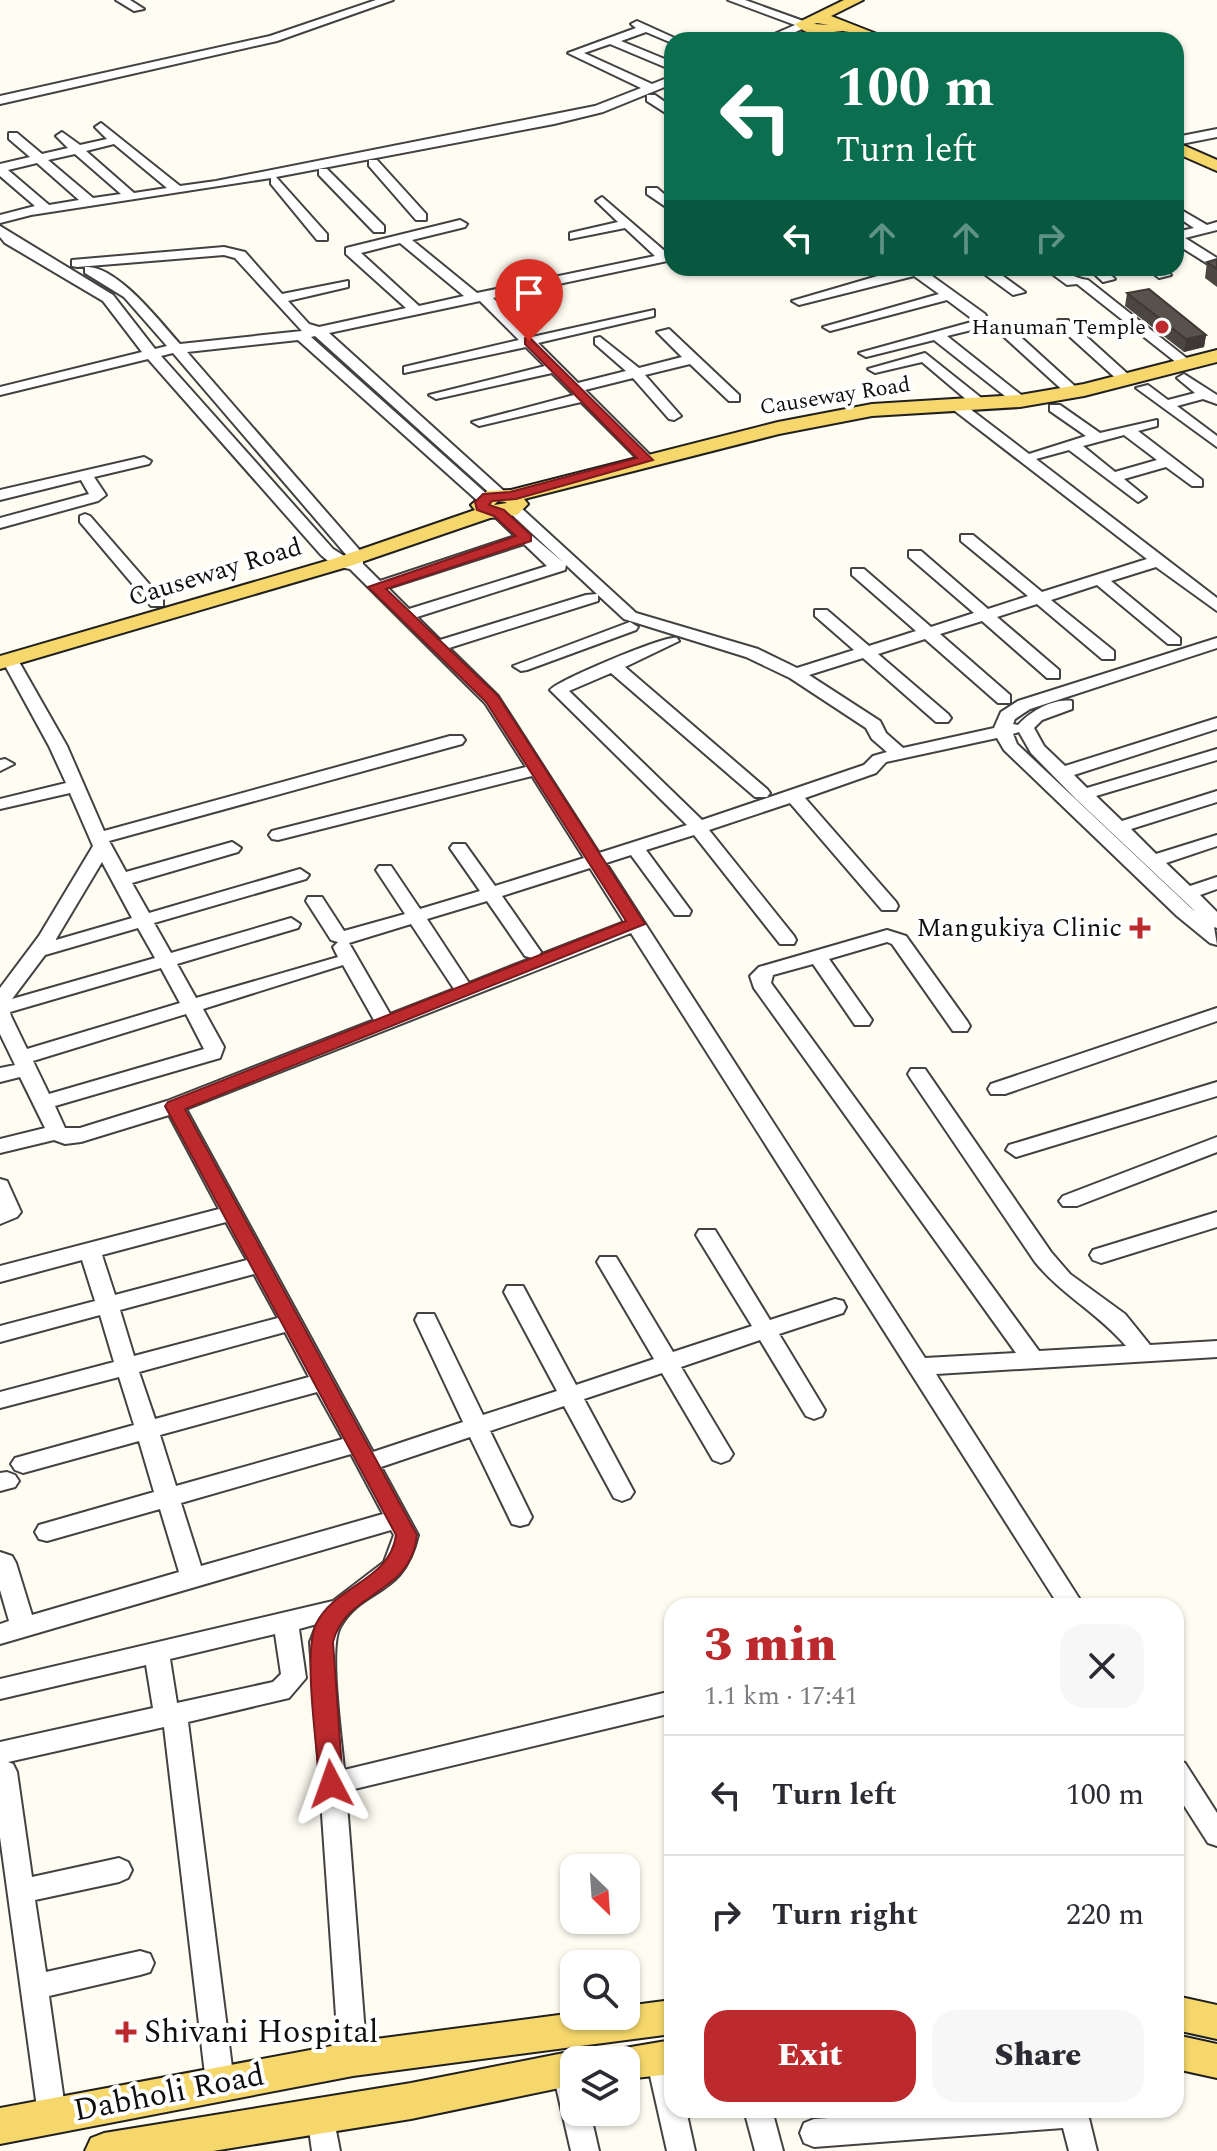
<!DOCTYPE html>
<html lang="en">
<head>
<meta charset="utf-8">
<style>
	:root { --surface:#fff; --page:#f7f7f7; --text:#2b2b33; --muted:#7c7c81; --line:#e1e1e2; --accent:#bc2a2d }
	body { margin:0; font-family:Spectral,serif; background:var(--page); color:var(--text); height:100vh; display:flex; flex-direction:column; font-size:30px; white-space:nowrap }
	* { box-sizing:border-box; margin:0 }
	p { font-size:26px; color:var(--muted) }
	.icon { flex:none; width:44px; height:44px; fill:none; stroke:currentColor; stroke-width:2; stroke-linecap:round; stroke-linejoin:round }
	.map { position:relative; flex:1; overflow:hidden }
	.drawer { position:absolute; left:664px; top:1598px; width:520px; height:520px; display:flex; flex-direction:column; background:var(--surface); border-radius:24px; box-shadow:0 2px 6px #0004 }
	.drawer>* { flex:none }
	.top-card { position:absolute; left:664px; top:32px; width:520px; height:244px; border-radius:24px; box-shadow:0 2px 6px #0004; background:#0b6e4f; color:#fff; overflow:hidden }
	.needle { width:52px; rotate:155deg }
	.tools { position:absolute; left:560px; top:1854px; display:grid; gap:16px }
	.tools a { display:grid; place-items:center; width:80px; height:80px; border-radius:16px; background:var(--surface); box-shadow:0 2px 6px #0004; font-size:40px }
	.pin { position:absolute; display:grid; place-items:center; width:68px; height:68px; color:#fff; margin:-82px -34px; border-radius:50% 50% 50% 0; rotate:-45deg; box-shadow:0 0 8px #0007 }
	.pin .icon { rotate:45deg }
	.me { position:absolute; width:88px; margin:-44px; rotate:356deg; stroke-linejoin:round; filter:drop-shadow(0 0 6px #0008) }
	.turn { display:flex; align-items:center; gap:28px; height:168px; padding:0 40px; font-size:36px }
	.turn .icon { width:104px; height:104px; stroke-width:2.5 }
	.turn b { display:block; font-size:56px; line-height:68px }
	.lanes { display:flex; align-items:center; height:76px; padding:0 40px; background:#0003; justify-content:center; gap:40px; direction:ltr }
	.lanes .off { opacity:.35 }
	.round { display:grid; place-items:center; flex:none; width:84px; height:84px; border-radius:24px; background:var(--page) }
	.summary { display:flex; align-items:center; justify-content:space-between; height:136px; padding:0 40px }
	h1 { font-size:48px; font-weight:800; line-height:60px; color:var(--accent) }
	.button { display:flex; gap:16px; margin-top:auto; padding:16px 40px }
	.button a { flex:1; height:92px; border-radius:24px; background:var(--accent); color:#fff; font-size:32px; font-weight:800; line-height:92px; text-align:center }
	.button a+a { background:var(--page); color:var(--text) }
	ul { padding:0; list-style:none }
	li { display:flex; align-items:center; gap:24px; height:120px; padding:0 40px; border-top:2px solid var(--line) }
	li div { flex:1 }
	li b { display:block; font-size:30px }
	li em { font-style:normal }
	.map>svg:first-child { display:block }
	.lines { fill:none; stroke-linecap:round; stroke-linejoin:round }
	.minor-casing { stroke:#424242; stroke-width:4 }
	.major-casing { stroke:#202020; stroke-width:4 }
	.minor { fill:#fff; fill-rule:evenodd }
	.major { fill:#f5d76c; fill-rule:evenodd }
	.wall { fill:#4c4641 }
	.shaded-wall { fill:#3e3935 }
	.building { fill:#58514c; stroke:#3e3935; stroke-width:2 }
	.route { fill:#bc2a2d; stroke:#7a1b1d; stroke-width:2 }
	.poi-dot { fill:#bc2a2d; stroke:#fff; stroke-width:3 }
	.labels { text-anchor:middle; dominant-baseline:central; stroke-width:8; stroke-linejoin:round; paint-order:stroke }
	.far-poi-label { font-size:22px; fill:#0f0f0f; stroke:#fff; text-anchor:end }
	.far-street-label { font-size:22px; fill:#0f0f0f; stroke:#fff }
	.street-label { font-size:26px; fill:#0f0f0f; stroke:#fff }
	.poi-label { font-size:26px; fill:#0f0f0f; stroke:#fff; text-anchor:end }
	.near-poi-label { font-size:32px; fill:#0f0f0f; stroke:#fff; text-anchor:start }
	.near-street-label { font-size:32px; fill:#0f0f0f; stroke:#fff }
</style>
</head>
<body>
<div class="map">
<svg width="1217" height="2151" viewBox="0 0 1217 2151">
	<rect width="100%" height="100%" fill="#fffcf2"/>
	<g class="lines">
		<g class="minor-casing">
			<g id="minor">
				<path d="M116,0H130L144,9L134,11Z"/>
				<path d="M376,0H393L277,41L0,104V96L270,36Z"/>
				<path d="M728,0H745L806,22L809,26L777,40H761L795,25Z"/>
				<path d="M637,21L679,40H672V43L646,32L621,41L672,62V70L610,44L584,53L652,84L672,76V84L603,112L554,124L276,177L327,234V240H317L271,184V178L31,215L0,223V215L35,206L0,176V164L30,157L9,139V133H17L42,154L68,148L56,136L62,132L80,145L107,139L95,127L101,123L180,186L216,181L595,106L641,88L568,53L636,28L631,24ZM114,144L167,188L134,193L86,151ZM75,154L121,194L93,198L48,160ZM37,163L79,200L49,205L8,170Z"/>
				<path d="M647,95H655L672,107V117L647,101Z"/>
				<path d="M1217,129V137L1176,145V137Z"/>
				<path d="M369,160H377L426,214V220H416L369,166Z"/>
				<path d="M319,169H327L384,226V232H374L319,175Z"/>
				<path d="M647,188H657L672,201V211L647,194Z"/>
				<path d="M602,197L667,253L672,252V260L493,298L532,337L654,310V316L538,343L578,383L626,371L595,344V338L600,337L639,368L682,357L657,332L669,329L739,395V401H729L690,364L645,375L681,416L674,420L669,419L633,378L585,390L652,457V463H642L581,402L479,426L472,422L574,395L552,373L436,399L429,395L545,366L526,347L404,373V367L519,340L480,301L329,333L505,492V498H495L315,336L311,337L489,496V502H479L298,340L187,352L363,554V564L380,581L515,536L491,513L499,508L564,563L509,512V506H519L636,613L758,649L797,668L854,650L815,616V610H827L869,646L916,631L852,575V569H864L931,627L974,613L909,557V551H921L988,609L1028,596L961,541V535H973L1042,592L1147,559L951,408V402H961L1029,454L1086,436L1050,411V405H1060L1100,433L1157,420V426L1138,431L1202,480V486H1192L1166,467L1124,479L1146,497L1138,502L1069,450L1036,459L1217,598V611L1156,567L1111,581L1180,638V644H1168L1097,585L1051,600L1114,651V659H1102L1037,604L997,617L1059,670V678H1047L982,621L940,634L1010,695V703H998L925,639L878,654L948,714L951,718L948,722H936L863,658L809,675L880,721L886,733L903,748L994,728L1001,712L1018,701L1217,638V648L1030,709L1015,719L1013,724L1018,725C1030,712 1053,698 1072,701V709L1042,720L1034,728L1044,746L1065,766L1217,718V729L1074,775L1087,788L1217,749V760L1096,796L1122,821L1217,791V802L1131,829L1156,854L1217,835V846L1166,863L1190,886L1217,877V889L1200,895L1217,912V928L1214,927L1217,945L1210,943L1177,916L1004,750L997,738L886,762L876,773L805,798L896,902L898,906L896,910H882L790,803L709,830L794,936L796,940L794,944H780L694,835L646,850L691,911L689,915H675L631,855L606,863L925,1358L1016,1353L754,988L750,976L759,967L887,930L906,936L967,1021L970,1026L967,1031H953L892,944L887,942L829,959L872,1020L869,1025H855L813,964L773,975L771,983L1039,1351L1126,1346C1099,1314 1062,1295 1035,1262L911,1079L908,1074L911,1069H925L1051,1252L1070,1274L1125,1314L1150,1345L1217,1341V1357L936,1374L1084,1606H1059L631,933L186,1109L373,1452L463,1422L415,1320L418,1314H434L483,1415L557,1391L504,1292L507,1286H523L576,1385L654,1359L597,1262L600,1257H616L673,1352L752,1326L696,1235L699,1230H715L770,1320L835,1299L843,1301L846,1307L843,1313L779,1334L825,1410L822,1416L814,1419L806,1416L760,1340L681,1367L733,1454L729,1460L721,1463L713,1460L662,1373L584,1399L634,1492L630,1498L622,1501L614,1498L564,1406L490,1431L532,1517L528,1524L520,1526L512,1524L470,1437L381,1467L418,1535C403,1599 364,1585 340,1627C328,1649 342,1741 344,1770L672,1691V1713L346,1791L367,2059L363,2068L353,2072L343,2068L339,2059L310,1642L317,1624L299,1629L306,1678L289,1698L188,1722L234,2083L230,2092L220,2096L210,2092L206,2083L164,1727L8,1762L13,1764L17,1772L32,1877L119,1858L128,1862L132,1870L128,1878L119,1882L35,1900L46,1972L140,1951L150,1954L154,1963L150,1972L140,1975L49,1996L66,2115L62,2125L52,2129L42,2125L38,2115L0,1837V1742L153,1708L146,1665L0,1699V1679L333,1601L384,1562L394,1535L391,1530L0,1644V1624L9,1621L0,1590V1552L12,1556L16,1563L32,1615L179,1572L160,1509L47,1541L39,1539L35,1532L39,1525L154,1492L139,1441L23,1473L15,1470L11,1464L15,1458L134,1425L119,1377L0,1408V1392L114,1362L100,1315L0,1342V1326L95,1301L82,1260L0,1282V1266L219,1209L169,1115L81,1142L65,1144L54,1140L0,1153V1139L45,1128L20,1077L0,1082V1068L15,1065L0,1034V988L39,936L93,846L70,793L0,809V799L66,783L49,746L2,660L10,655L18,660L67,746L104,831L450,736H462L465,740L462,744L109,841L126,872L232,842L241,848L238,852L132,883L149,913L300,869L309,875L306,879L154,923L171,953L291,918L300,924L298,928L177,964L196,998L338,957L333,947L338,942L331,940L306,901L308,897H322L344,931L405,914L376,870L379,866H391L420,909L480,891L450,848L453,844H465L495,886L584,858L532,776L278,840L272,839L269,835L272,831L526,767L485,703L350,569L334,566L321,555L148,359L0,395V387L142,352L103,301L5,243L0,237V226L113,295L155,349L167,346L124,297L85,273V267C116,264 161,323 180,344L302,331L235,258L224,255L77,267L72,266V260L224,247L245,252L282,294L348,281V287L288,301L309,324L319,327L406,308L346,254V248L460,220L467,224L465,227L412,240L477,293L655,256L625,228L570,239V233L618,222L596,201ZM400,243L464,296L419,306L361,253ZM173,353L349,558V559L333,549L161,356ZM1124,435L1157,460L1115,472L1083,446ZM524,544L547,566L409,609L388,588ZM566,565L597,594L586,595L440,640L417,617L565,570ZM598,595L624,619L746,657L790,678L866,728L872,739L887,752L873,756L864,765L702,820L569,691L611,673L755,797H767L770,793L767,789L625,667L679,641L677,638C665,635 559,680 550,690L687,825L599,853L498,696L449,648L598,601ZM1019,732L1031,753L1076,799L1196,912L1191,908L1017,744L1013,734ZM102,862L132,918L56,940V939ZM590,868L624,922L539,955L541,952L502,896ZM487,901L525,956L532,958L469,983L427,919ZM411,924L454,989L390,1014L349,943ZM138,928L155,958L12,999L45,955ZM343,965L374,1020L167,1101L80,1128H65L55,1106L220,1058L224,1047L203,1009ZM161,968L180,1003L27,1049L11,1016L10,1012ZM186,1014L204,1049L49,1094L33,1061ZM226,1222L247,1260L115,1295L102,1255ZM254,1274L278,1318L134,1356L120,1310ZM285,1332L309,1377L155,1419L139,1372ZM317,1392L343,1439L176,1486L160,1435ZM351,1454L383,1514L201,1566L181,1503ZM275,1634L281,1674L273,1682L177,1703L170,1659Z"/>
				<path d="M1176,207L1207,225L1217,222V230L1185,238L1217,258V264H1208L1176,244V232L1194,228L1176,216Z"/>
				<path d="M905,268H921L985,314L990,323L988,326L947,336L1025,398V404H1015L934,340L866,357L859,353L975,321L947,300L830,331L823,327L939,294L914,276L799,305L792,301Z"/>
				<path d="M976,268H992L1025,292L1013,295Z"/>
				<path d="M1044,268C1062,268 1072,278 1088,280L1194,364L1182,367L1077,284L1067,285Z"/>
				<path d="M1088,268H1103L1115,279L1103,282Z"/>
				<path d="M1146,268H1162L1171,275L1159,278Z"/>
				<path d="M1058,320H1068L1130,376V382H1120L1058,326Z"/>
				<path d="M1002,329H1012L1078,389V395H1068L1002,335Z"/>
				<path d="M925,353L984,400V406H974L922,362L875,373L868,369Z"/>
				<path d="M1184,374L1217,395V404L1203,399L1177,406L1217,436V447L1136,388L1148,385L1168,400L1195,393L1177,378Z"/>
				<path d="M144,457L151,461L149,464L94,477L106,495L98,501L0,528V518L89,494L81,480L0,500V490Z"/>
				<path d="M85,514L90,516L163,600V606H151L80,522V516Z"/>
				<path d="M630,622L638,627L636,630L527,670L521,671L513,666Z"/>
				<path d="M5,759L14,764L0,771V760Z"/>
				<path d="M1217,1008V1021L1005,1094H991L988,1089L991,1084Z"/>
				<path d="M1217,1082V1096L1016,1157L1006,1150L1009,1145Z"/>
				<path d="M1217,1137V1152L1077,1206H1063L1059,1201L1063,1196Z"/>
				<path d="M0,1179L7,1181L21,1212L17,1217L0,1224Z"/>
				<path d="M1217,1212V1227L1101,1263L1093,1260L1090,1255L1093,1250Z"/>
				<path d="M7,1472L15,1475L19,1481L15,1487L0,1491V1473Z"/>
				<path d="M1176,1760L1185,1763L1217,1813V1846L1208,1843L1176,1793Z"/>
				<path d="M660,2045L670,2049L672,2053V2110H686L695,2151H667L646,2058L650,2049Z"/>
				<path d="M566,2056L576,2060L574,2112H590L599,2151H571L552,2069L556,2060Z"/>
				<path d="M321,2101L331,2105L340,2151H312L307,2115L311,2105Z"/>
				<path d="M744,2110H772L783,2151H755Z"/>
				<path d="M942,2110H1087L1097,2151H1069L1063,2128L814,2147L804,2143L800,2133L804,2123L814,2119Z"/>
			</g>
		</g>
		<g class="major-casing">
			<g id="major">
				<path d="M844,0H863L831,16L892,40C876,40 849,31 842,31C823,33 810,39 795,24ZM817,23L829,25L814,24Z"/>
				<path d="M1176,142L1217,160V171L1176,153Z"/>
				<path d="M1217,350V362L1084,396L1020,407L872,416L779,434L524,499L528,504L517,515L490,518L347,567L0,669V656L333,559L475,510L471,505L487,491L511,490L778,422L872,404L1020,395L1084,384ZM498,501L505,502L507,503L494,505Z"/>
				<path d="M1176,1996L1217,2005V2039L1176,2030Z"/>
				<path d="M672,2000V2034L353,2076L0,2144V2108L353,2042L574,2013V2016H626V2006Z"/>
				<path d="M1176,2035L1217,2044V2078L1176,2069Z"/>
				<path d="M672,2040V2074L626,2079V2060H609L613,2050Z"/>
				<path d="M574,2051L589,2060H574V2085L411,2119L213,2151H85L91,2138L104,2133L411,2083Z"/>
			</g>
		</g>
		<use href="#minor" class="minor"/>
		<use href="#major" class="major"/>
	</g>
	<g class="wall">
		<path d="M1217,259V287L1205,278L1207,262Z"/>
		<path d="M1127,293L1206,335L1204,347L1184,352L1125,306Z"/>
	</g>
	<path class="shaded-wall" d="M1206,335L1204,347L1184,352L1186,339Z"/>
	<g class="building">
		<path d="M1217,259V269L1207,262Z"/>
		<path d="M1149,289L1206,335L1186,339L1127,293Z"/>
	</g>
	<path class="route" d="M529,337L653,460L516,499L492,501L489,505L504,510L531,535V541L386,589L498,696L645,924L185,1109L417,1535C411,1596 346,1590 333,1642L343,1784L340,1791L331,1794L323,1791L320,1784C317,1749 303,1652 316,1624C335,1585 390,1581 396,1535L165,1106L168,1102L626,921L486,702L368,587L516,536L494,516L477,510L475,502L483,494L510,492L637,458L525,344V338Z"/>
	<g class="poi-dot">
		<circle cx="1162" cy="327" r="8"/>
		<path d="M1136 916h8v8h8v8h-8v8h-8v-8h-8v-8h8z"/>
		<path d="M122 2020h8v8h8v8h-8v8h-8v-8h-8v-8h8z"/>
	</g>
	<g class="labels">
		<g class="far-poi-label">
			<text x="1146" y="327">Hanuman Temple</text>
		</g>
		<g class="far-street-label">
			<text transform="translate(835 396) rotate(-9)">Causeway Road</text>
		</g>
		<g class="street-label">
			<text transform="translate(215 572) rotate(-17)">Causeway Road</text>
		</g>
		<g class="poi-label">
			<text x="1122" y="928">Mangukiya Clinic</text>
		</g>
		<g class="near-poi-label">
			<text x="144" y="2032">Shivani Hospital</text>
		</g>
		<g class="near-street-label">
			<text transform="translate(169 2093) rotate(-11)">Dabholi Road</text>
		</g>
	</g>
</svg>
<div class="tools">
<a><svg class="needle" viewBox="-14 -14 28 28"><path d="M0-13l5 13h-10z" fill="#e53935"/><path d="M0 13l5-13h-10z" fill="#7c7c81"/></svg></a>
<a><svg class="icon" aria-label="search" viewBox="0 0 24 24"><circle cx="10" cy="10" r="6"/><path d="M15 15l6 6"/></svg></a>
<a><svg class="icon" aria-label="layers" viewBox="0 0 24 24"><path d="M12 4l9 5-9 5-9-5zM3 14l9 5 9-5"/></svg></a>
</div>
<div class="pin" style="left:529px;top:341px;background:#d93025"><svg class="icon" aria-label="arrive" viewBox="0 0 24 24"><path d="M6 21V4h12l-3 4 3 4H6"/></svg></div>
<svg class="me" style="left:331px;top:1784px" viewBox="-20 -20 40 40"><path d="M0-17L14 15 0 8-14 15z" fill="#bc2a2d" stroke="#fff" stroke-width="4"/></svg>
<div class="top-card">
<div class="turn"><svg class="icon" aria-label="left" viewBox="0 0 24 24"><path d="M17 20v-9H6M10 6l-5 5 5 5"/></svg><div><b>100 m</b>Turn left</div></div>
<div class="lanes"><svg class="icon" aria-label="left" viewBox="0 0 24 24"><path d="M17 20v-9H6M10 6l-5 5 5 5"/></svg><svg class="icon off" aria-label="ahead" viewBox="0 0 24 24"><path d="M12 20V5M6 11l6-6 6 6"/></svg><svg class="icon off" aria-label="ahead" viewBox="0 0 24 24"><path d="M12 20V5M6 11l6-6 6 6"/></svg><svg class="icon off" aria-label="right" viewBox="0 0 24 24"><path d="M7 20v-9h11M14 6l5 5-5 5"/></svg></div>
</div>
<section class="drawer">
<div class="summary"><div><h1>3 min</h1><p>1.1 km · 17:41</p></div><a class="round"><svg class="icon" aria-label="close" viewBox="0 0 24 24"><path d="M6 6l12 12M18 6L6 18"/></svg></a></div>
<ul>
<li><svg class="icon" aria-label="left" viewBox="0 0 24 24"><path d="M17 20v-9H6M10 6l-5 5 5 5"/></svg><div><b>Turn left</b></div><em>100 m</em></li>
<li><svg class="icon" aria-label="right" viewBox="0 0 24 24"><path d="M7 20v-9h11M14 6l5 5-5 5"/></svg><div><b>Turn right</b></div><em>220 m</em></li>
</ul>
<div class="button"><a>Exit</a><a>Share</a></div>
</section>
</div>
</body>
</html>
